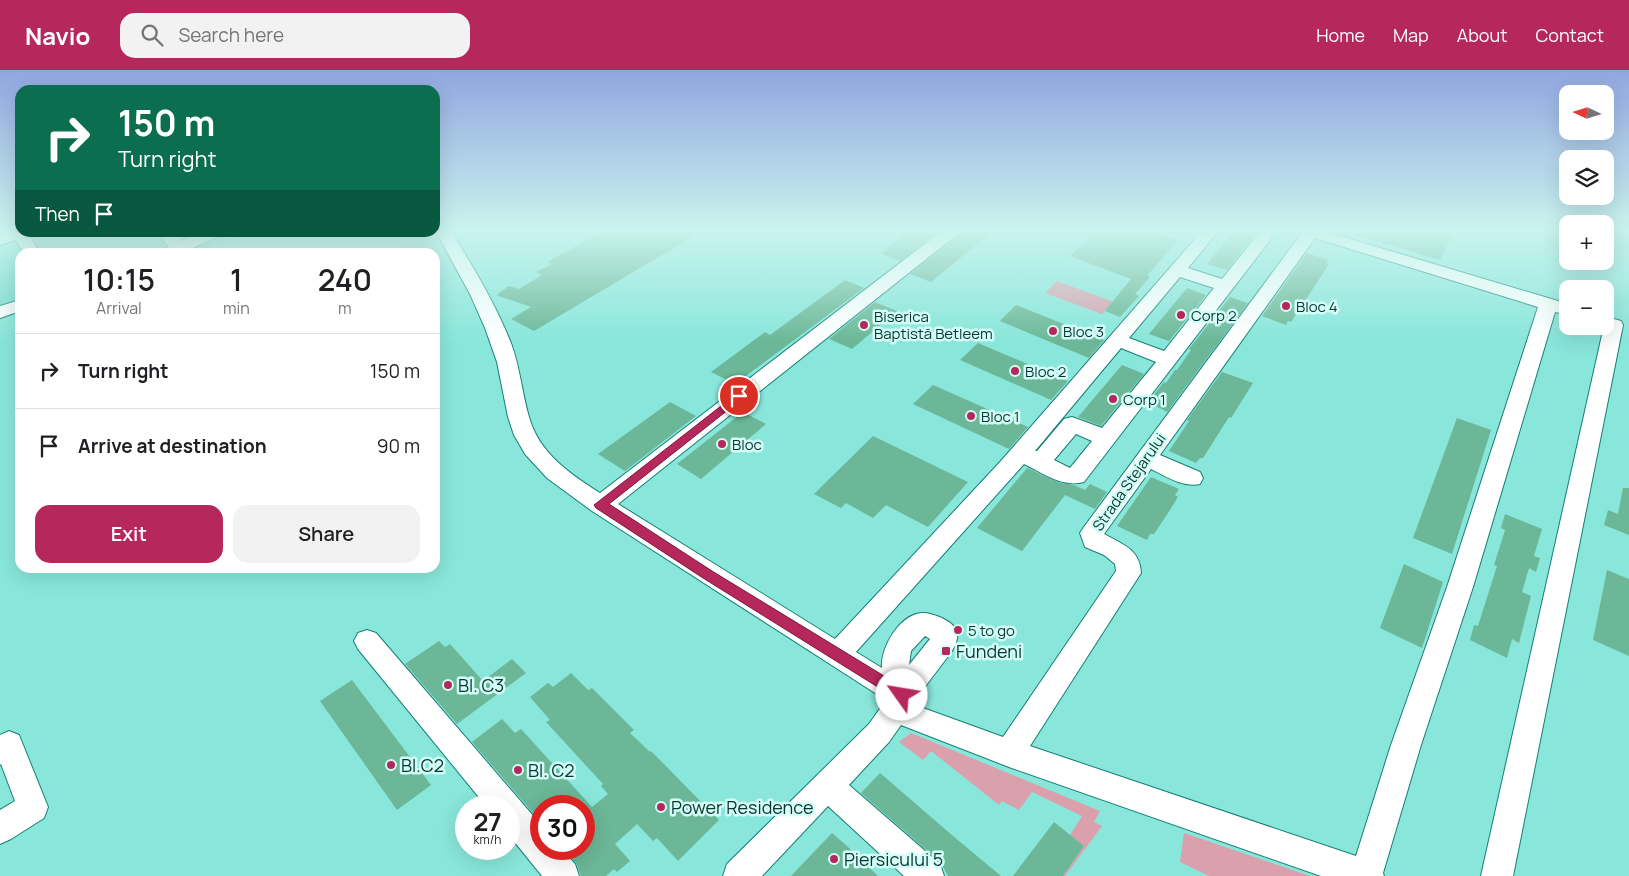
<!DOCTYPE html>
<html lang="en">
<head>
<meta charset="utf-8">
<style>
	:root { --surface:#fff; --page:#f2f2f2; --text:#202124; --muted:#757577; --line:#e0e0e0; --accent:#b6285b }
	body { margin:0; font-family:Manrope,sans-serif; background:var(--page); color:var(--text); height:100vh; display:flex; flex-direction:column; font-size:19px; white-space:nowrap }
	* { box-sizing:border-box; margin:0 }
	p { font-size:16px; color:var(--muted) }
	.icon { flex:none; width:28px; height:28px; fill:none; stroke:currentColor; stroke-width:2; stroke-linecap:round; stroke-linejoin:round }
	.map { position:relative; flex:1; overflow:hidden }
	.details { position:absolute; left:15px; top:178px; width:425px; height:325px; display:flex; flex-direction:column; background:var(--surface); border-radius:15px; box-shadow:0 5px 20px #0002 }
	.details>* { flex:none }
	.guide { position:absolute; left:15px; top:15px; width:425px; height:152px; border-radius:15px; box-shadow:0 5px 20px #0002; background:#0b6e4f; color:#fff; overflow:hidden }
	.needle { width:32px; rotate:274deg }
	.controls { position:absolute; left:1559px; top:15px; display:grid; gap:10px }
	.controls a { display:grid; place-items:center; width:55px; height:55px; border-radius:10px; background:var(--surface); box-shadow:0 5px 20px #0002; font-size:25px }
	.speed { position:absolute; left:455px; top:725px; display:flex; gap:10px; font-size:25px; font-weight:700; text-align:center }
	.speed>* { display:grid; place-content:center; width:65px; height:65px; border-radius:50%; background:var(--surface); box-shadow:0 5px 20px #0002; line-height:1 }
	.speed small { font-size:12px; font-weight:400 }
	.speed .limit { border:8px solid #d22; background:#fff; color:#111 }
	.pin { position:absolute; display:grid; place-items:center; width:42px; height:42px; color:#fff; margin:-21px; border:2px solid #fff; border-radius:50%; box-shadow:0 1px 5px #0007 }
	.me { position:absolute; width:55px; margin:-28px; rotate:302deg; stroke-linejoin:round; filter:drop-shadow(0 0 4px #0008) }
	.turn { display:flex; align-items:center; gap:18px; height:105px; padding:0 20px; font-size:22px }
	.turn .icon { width:65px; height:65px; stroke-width:2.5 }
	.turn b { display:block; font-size:35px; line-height:42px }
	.then { display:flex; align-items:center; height:48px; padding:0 20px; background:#0003; gap:10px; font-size:19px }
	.eta { display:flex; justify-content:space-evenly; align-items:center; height:85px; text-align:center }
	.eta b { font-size:30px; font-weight:600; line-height:35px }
	.cta { display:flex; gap:10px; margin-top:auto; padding:10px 20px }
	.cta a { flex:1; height:58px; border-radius:15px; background:var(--accent); color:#fff; font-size:20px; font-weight:600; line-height:58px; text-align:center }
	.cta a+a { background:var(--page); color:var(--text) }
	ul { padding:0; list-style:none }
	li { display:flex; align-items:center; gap:15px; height:75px; padding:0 20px; border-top:1px solid var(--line) }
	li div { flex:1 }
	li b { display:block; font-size:19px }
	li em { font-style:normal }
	header { display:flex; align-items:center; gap:30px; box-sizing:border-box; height:70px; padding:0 25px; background:var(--accent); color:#fff }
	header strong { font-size:24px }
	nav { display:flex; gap:28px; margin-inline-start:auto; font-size:18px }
	.search { width:350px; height:45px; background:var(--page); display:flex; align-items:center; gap:12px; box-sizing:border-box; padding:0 18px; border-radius:15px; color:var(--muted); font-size:19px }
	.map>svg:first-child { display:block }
	.built { fill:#73dcce }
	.green { fill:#daa1ad }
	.building { fill:#6bb797 }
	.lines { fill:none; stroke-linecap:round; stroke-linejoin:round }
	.minor-casing { stroke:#127f74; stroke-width:2 }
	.minor { fill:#fff; fill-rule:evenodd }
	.route { fill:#b6285b; stroke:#761a3b }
	.poi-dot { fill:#b6285b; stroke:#d2fef7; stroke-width:2 }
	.labels { text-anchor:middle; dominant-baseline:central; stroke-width:5; stroke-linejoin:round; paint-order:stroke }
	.poi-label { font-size:15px; fill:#0c3531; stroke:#d2fef7; text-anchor:start }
	.street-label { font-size:15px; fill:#0c3531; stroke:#d2fef7 }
	.near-poi-label { font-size:18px; fill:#0c3531; stroke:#d2fef7; text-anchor:start }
</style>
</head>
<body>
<header>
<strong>Navio</strong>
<div class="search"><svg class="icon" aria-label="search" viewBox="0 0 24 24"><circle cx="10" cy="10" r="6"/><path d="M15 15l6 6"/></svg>Search here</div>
<nav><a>Home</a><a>Map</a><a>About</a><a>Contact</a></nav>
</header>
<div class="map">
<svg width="1629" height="806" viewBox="0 0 1629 806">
	<rect width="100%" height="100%" fill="#89e6da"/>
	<path class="built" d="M0,160H20V162L253,163L195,182H20V243L0,250Z"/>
	<g class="green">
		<path d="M1057,211L1114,232L1102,244L1045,223Z"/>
		<path d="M911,663L1100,741L1094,752L1102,756L1065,806H1063L1084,776L1070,765L1082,746L1032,722L1019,740L1002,731L999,735L931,681L923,690L899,672Z"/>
		<path d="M1184,763L1310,806H1209L1180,792Z"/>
	</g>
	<g class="building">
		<path d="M605,160H704L534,261L511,249L531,237L496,225L509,216L519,219L542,205L536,202L552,194L547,192Z"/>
		<path d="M911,160H940L900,191L882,184L887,179H885Z"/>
		<path d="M963,160H994L931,212L910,204L960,164Z"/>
		<path d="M1097,160H1147L1178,170L1147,206L1150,207L1135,224L1139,226L1120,247L1105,241L1131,209L1070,186Z"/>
		<path d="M1235,160H1250L1255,164L1227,200L1207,194Z"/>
		<path d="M1350,160H1455L1440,190L1349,163Z"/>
		<path d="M1307,183L1328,190L1326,193L1329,194L1291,252L1288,251L1286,255L1262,246Z"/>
		<path d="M845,210L864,218L735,314L711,302L765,262L770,265Z"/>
		<path d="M1187,218L1206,225L1169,271L1149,264Z"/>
		<path d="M1230,227L1248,233L1167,342L1148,332L1164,312L1166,313L1175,300H1177L1191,280L1189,279Z"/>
		<path d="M875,232L897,241L852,279L829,269Z"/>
		<path d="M1016,235L1104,270L1089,288L1000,251Z"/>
		<path d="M978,273L1068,311L1051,330L960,290Z"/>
		<path d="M1122,295L1144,304L1101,356L1078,347Z"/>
		<path d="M1222,302L1253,313L1231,348L1229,347L1203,388H1200L1196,393L1169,381L1189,351L1187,350Z"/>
		<path d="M933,315L1028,357L1009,379L913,334Z"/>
		<path d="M670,332L696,346L625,401L598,384Z"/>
		<path d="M743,342L766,354L701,409L677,394Z"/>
		<path d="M1457,348L1491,360L1452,484L1413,468Z"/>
		<path d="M873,366L968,412L928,457L886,435L873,448L846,433L841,438L814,424Z"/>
		<path d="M1027,398L1060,413L1074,415L1085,420L1090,414L1107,422L1095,439L1065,425L1022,481L977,458Z"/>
		<path d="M1151,407L1179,419L1175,425L1178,427L1166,446L1154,464H1150L1147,470L1117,456Z"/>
		<path d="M1623,418H1629V465L1604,455L1608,440L1618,444Z"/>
		<path d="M1505,444L1542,459L1534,486L1540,488L1536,502L1529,498L1522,522L1531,526L1519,573L1512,569L1507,588L1470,570L1474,555L1478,556L1497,496L1494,495L1505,460L1501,458Z"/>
		<path d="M1404,494L1443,512L1422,578L1380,558Z"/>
		<path d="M1607,500L1629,509V586L1593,570Z"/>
		<path d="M439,571L445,577L450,574L483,611L512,589L526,603L457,654L405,594Z"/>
		<path d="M571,603L588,620L592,618L634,660L630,663L650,682L651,681L719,750L678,791L657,768L653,771L637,754L615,774L630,791L617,802L614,799L606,806H581L576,793L563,779H584V736H541V752L472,672L502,649L515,663L521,659L592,737L608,724L601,716L603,714L546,652L550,650L530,627L548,613L553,617Z"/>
		<path d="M352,610L431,715L397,740L320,631Z"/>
		<path d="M880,703L953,766L1001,806H948L941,793L861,723Z"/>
		<path d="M1054,752L1084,776L1063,806H1013Z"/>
		<path d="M832,763L847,776L878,806H791Z"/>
	</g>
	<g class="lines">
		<g class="minor-casing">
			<g id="minor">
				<path d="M10,160H20V162H33L30,166L39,182H23L16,170L0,175V165Z"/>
				<path d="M435,160H450C473,196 495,233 511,273C520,297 522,323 529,347C539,383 570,404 600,423L943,160H961L959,163L618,434L835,569L1000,392L1203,160H1219L1188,198L1222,209L1258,164L1253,160H1275L1276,162L1274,165L1084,412C1062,418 1043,403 1024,394L856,582L882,598C880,578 900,544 922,543C933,543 955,551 957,563C958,569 955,576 952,581L912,634L1003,667L1116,501L1115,494L1104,485L1085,477L1080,463L1084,457L1301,164L1296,160H1320L1568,234V245L1555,242L1473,517L1421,675L1383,803L1384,806H1321L1009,697L901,655L889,672L849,715L940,794L944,806H904L828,736L762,806H723L727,794L869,654L886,630L592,441L547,408L525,384L514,365L508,347L497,292L485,258L470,224ZM1315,168L1538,237L1447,517L1391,675L1356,786L1030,676L1141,503C1140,479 1122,474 1104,464L1151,399C1165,406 1184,418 1200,414L1203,408L1200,402L1160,385ZM1180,207L1214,218L1164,281L1129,268ZM1121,278L1156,292L1102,358L1072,347L1064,349L1037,381H1035ZM1076,364L1092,371L1070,398L1054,390ZM925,566L930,569L909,595L911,581Z"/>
				<path d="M157,162H174L182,171L201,162H224L222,165L184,182H163L168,176Z"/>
				<path d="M20,230V241L0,248V236Z"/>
				<path d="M1614,249L1621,251L1623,255L1513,806H1481L1604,256L1607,251Z"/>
				<path d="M367,560L376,563L541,755V779H561L575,794L579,806H542L509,765V736H486L358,579L354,571L358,563Z"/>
				<path d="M9,661L19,665L48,737L44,748L11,769L0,774V740L15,731L1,694L0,695V665Z"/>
			</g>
		</g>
		<use href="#minor" class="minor"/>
	</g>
	<linearGradient id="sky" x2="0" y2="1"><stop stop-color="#91a6e0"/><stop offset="0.59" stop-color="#caf4ee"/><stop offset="1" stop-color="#caf4ee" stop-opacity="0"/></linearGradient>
	<rect width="1629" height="272" fill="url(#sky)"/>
	<path class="route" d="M739,322L743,323L745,326L743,328L609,434L712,501L907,620L909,625L907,629L902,631L897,629L703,508L596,438L594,435Z"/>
	<g class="poi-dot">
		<circle cx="1286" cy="236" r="5"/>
		<circle cx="1181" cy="245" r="5"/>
		<circle cx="864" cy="255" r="5"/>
		<circle cx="1053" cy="261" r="5"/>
		<circle cx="1015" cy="301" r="5"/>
		<circle cx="1113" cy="329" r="5"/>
		<circle cx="971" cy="346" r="5"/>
		<circle cx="722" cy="374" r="5"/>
		<circle cx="958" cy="560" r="5"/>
		<rect x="941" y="576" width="10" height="10" rx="2.5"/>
		<circle cx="448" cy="615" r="5"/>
		<circle cx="391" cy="695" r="5"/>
		<circle cx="518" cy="700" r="5"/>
		<circle cx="661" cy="737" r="5"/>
		<circle cx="834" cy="789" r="5"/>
	</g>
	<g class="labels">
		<g class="poi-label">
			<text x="1296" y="236">Bloc 4</text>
			<text x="1191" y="245">Corp 2</text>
			<text x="874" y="246">Biserica<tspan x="874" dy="17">Baptistă Betleem</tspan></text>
			<text x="1063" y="261">Bloc 3</text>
			<text x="1025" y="301">Bloc 2</text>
			<text x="1123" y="329">Corp 1</text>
			<text x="981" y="346">Bloc 1</text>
			<text x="732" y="374">Bloc</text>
			<text x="968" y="560">5 to go</text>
		</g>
		<g class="street-label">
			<text transform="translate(1129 412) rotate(-55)">Strada Stejarului</text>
		</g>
		<g class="near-poi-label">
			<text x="956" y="581">Fundeni</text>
			<text x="458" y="615">Bl. C3</text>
			<text x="401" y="695">Bl.C2</text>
			<text x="528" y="700">Bl. C2</text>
			<text x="671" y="737">Power Residence</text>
			<text x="844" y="789">Piersicului 5</text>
		</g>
	</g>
</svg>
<div class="controls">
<a><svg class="needle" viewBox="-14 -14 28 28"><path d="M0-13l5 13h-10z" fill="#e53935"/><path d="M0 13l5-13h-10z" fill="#757577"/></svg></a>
<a><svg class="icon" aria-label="layers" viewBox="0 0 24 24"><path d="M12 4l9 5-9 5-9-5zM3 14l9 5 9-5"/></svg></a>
<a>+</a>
<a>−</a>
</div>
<div class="speed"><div>27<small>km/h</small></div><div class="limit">30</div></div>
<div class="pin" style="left:739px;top:326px;background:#d93025"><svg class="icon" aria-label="arrive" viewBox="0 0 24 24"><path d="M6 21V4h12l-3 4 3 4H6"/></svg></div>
<svg class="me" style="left:902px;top:625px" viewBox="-20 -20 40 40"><circle r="19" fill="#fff"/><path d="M0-13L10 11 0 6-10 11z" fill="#b6285b"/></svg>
<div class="guide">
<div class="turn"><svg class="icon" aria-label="right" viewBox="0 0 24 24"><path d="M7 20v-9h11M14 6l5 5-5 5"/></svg><div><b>150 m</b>Turn right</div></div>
<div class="then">Then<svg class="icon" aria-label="arrive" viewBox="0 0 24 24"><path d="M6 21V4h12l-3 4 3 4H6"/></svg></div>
</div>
<section class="details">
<div class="eta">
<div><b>10:15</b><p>Arrival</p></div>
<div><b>1</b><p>min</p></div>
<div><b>240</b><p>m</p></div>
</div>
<ul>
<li><svg class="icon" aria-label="right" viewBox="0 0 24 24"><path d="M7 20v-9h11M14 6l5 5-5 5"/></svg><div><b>Turn right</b></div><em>150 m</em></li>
<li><svg class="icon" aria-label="arrive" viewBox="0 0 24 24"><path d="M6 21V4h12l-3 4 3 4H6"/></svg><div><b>Arrive at destination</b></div><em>90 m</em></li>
</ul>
<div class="cta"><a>Exit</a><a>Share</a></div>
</section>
</div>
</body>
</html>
